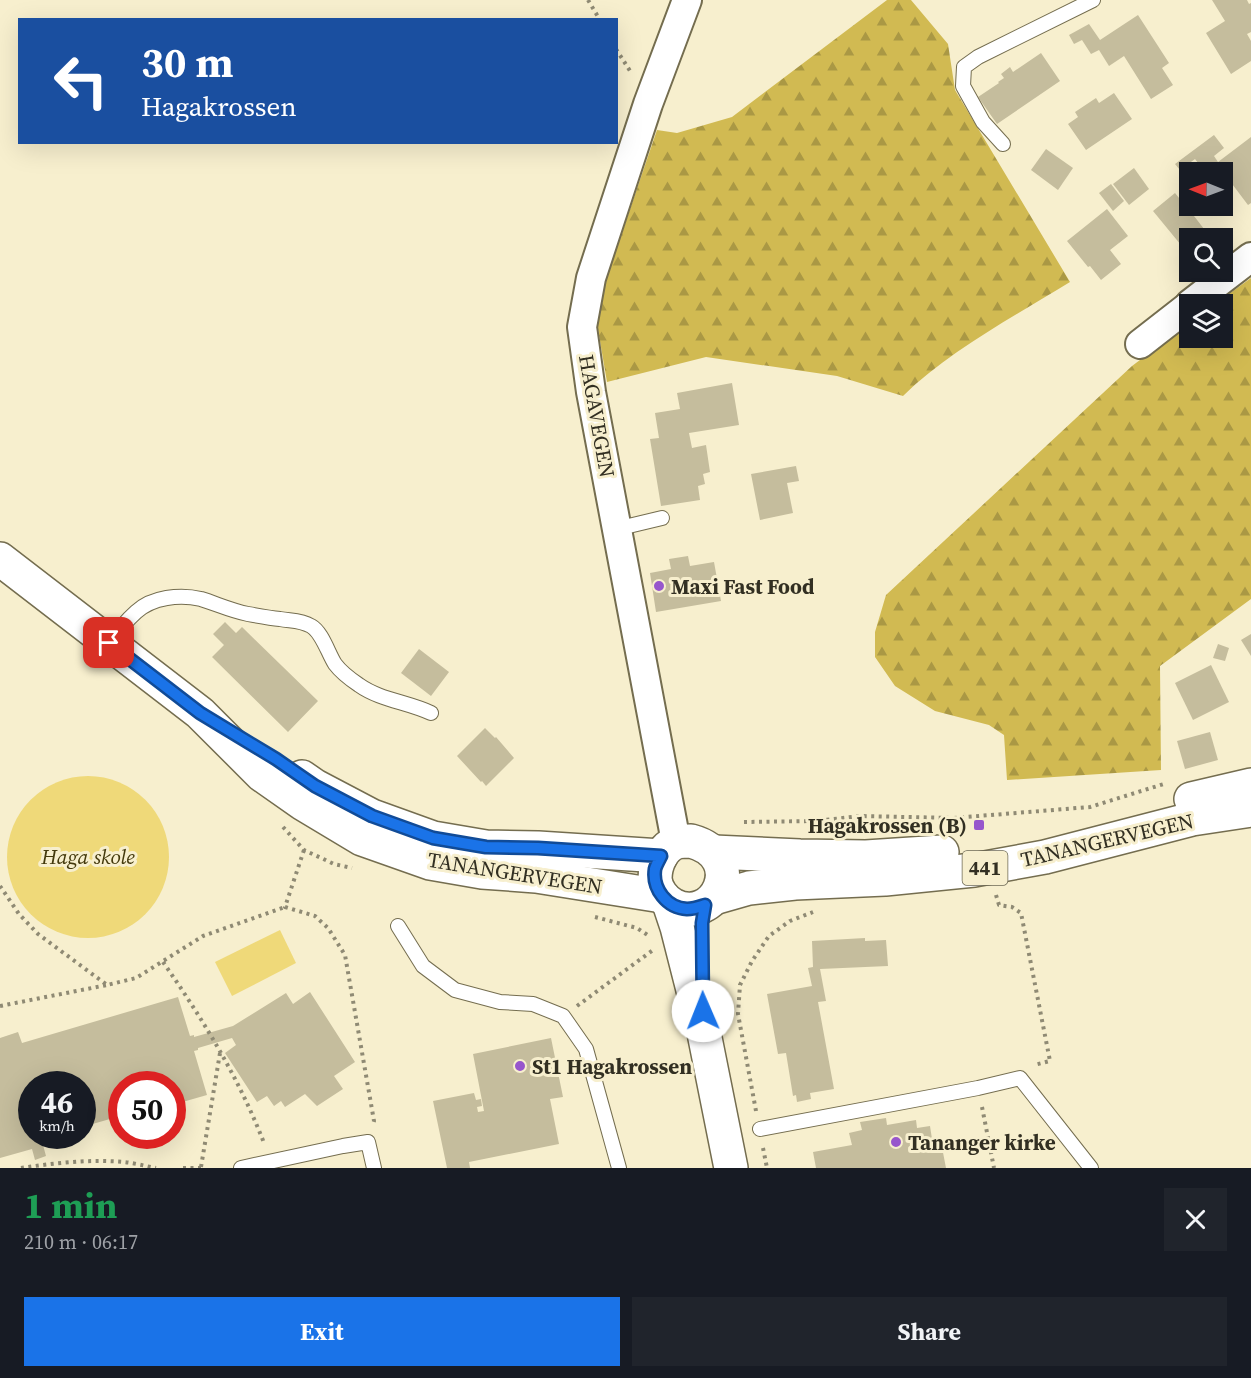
<!DOCTYPE html>
<html lang="en">
<head>
<meta charset="utf-8">
<style>
	:root { --surface:#171b24; --page:#20242c; --text:#f1f3f6; --muted:#9ea1a6; --accent:#1a73e8 }
	body { margin:0; font-family:"Source Serif 4",serif; background:var(--page); color:var(--text); height:100vh; display:flex; flex-direction:column; font-size:22px; white-space:nowrap }
	* { box-sizing:border-box; margin:0 }
	p { font-size:20px; color:var(--muted) }
	.icon { flex:none; width:33px; height:33px; fill:none; stroke:currentColor; stroke-width:2; stroke-linecap:round; stroke-linejoin:round }
	.map { position:relative; height:1168px; overflow:hidden }
	.panel { display:flex; flex-direction:column; background:var(--surface); flex:1 }
	.panel>* { flex:none }
	.hud { position:absolute; left:18px; top:18px; width:600px; height:126px; border-radius:0px; box-shadow:0 6px 24px #0002; background:#1a4fa0; color:#fff; overflow:hidden }
	.needle { width:39px; rotate:271deg }
	.tools { position:absolute; left:1179px; top:162px; display:grid; gap:12px }
	.tools a { display:grid; place-items:center; width:54px; height:54px; border-radius:0px; background:var(--surface); box-shadow:0 6px 24px #0002; font-size:30px }
	.speed { position:absolute; left:18px; top:1071px; display:flex; gap:12px; font-size:30px; font-weight:700; text-align:center }
	.speed>* { display:grid; place-content:center; width:78px; height:78px; border-radius:50%; background:var(--surface); box-shadow:0 6px 24px #0002; line-height:1 }
	.speed small { font-size:15px; font-weight:400 }
	.speed .limit { border:9px solid #d22; background:#fff; color:#111 }
	.pin { position:absolute; display:grid; place-items:center; width:51px; height:51px; color:#fff; margin:-26px; border-radius:12px; box-shadow:0 3px 9px #0006 }
	.me { position:absolute; width:66px; margin:-33px; rotate:359deg; stroke-linejoin:round; filter:drop-shadow(0 0 4px #0008) }
	.turn { display:flex; align-items:center; gap:21px; height:126px; padding:0 24px; font-size:27px }
	.turn .icon { width:78px; height:78px; stroke-width:2.5 }
	.turn b { display:block; font-size:42px; line-height:51px }
	.round { display:grid; place-items:center; flex:none; width:63px; height:63px; border-radius:0px; background:var(--page) }
	.headline { display:flex; align-items:center; justify-content:space-between; height:102px; padding:0 24px }
	h1 { font-size:36px; font-weight:700; line-height:45px; color:#1e9e55 }
	.primary-button { display:flex; gap:12px; margin-top:auto; padding:12px 24px }
	.primary-button a { flex:1; height:69px; border-radius:0px; background:var(--accent); color:#fff; font-size:24px; font-weight:700; line-height:69px; text-align:center }
	.primary-button a+a { background:var(--page); color:var(--text) }
	.map>svg:first-child { display:block }
	.forest { fill:url(#forest-firs) }
	.park { fill:#efd979 }
	.building { fill:#c5bd9d }
	.lines { fill:none; stroke-linecap:round; stroke-linejoin:round }
	.lane-casing { stroke:#746d4f; stroke-width:16 }
	.street-casing { stroke:#746d4f; stroke-width:32 }
	.secondary-casing { stroke:#746d4f; stroke-width:36 }
	.primary-casing { stroke:#746d4f; stroke-width:36 }
	.path { stroke:#8f8a74; stroke-width:4; stroke-dasharray:3 4.5; stroke-linecap:butt }
	.lane { stroke:#fff; stroke-width:14 }
	.street { stroke:#fff; stroke-width:28 }
	.secondary { stroke:#fff; stroke-width:33 }
	.primary { stroke:#fff; stroke-width:33 }
	.route-casing { stroke:#114b97; stroke-width:15 }
	.route { stroke:#1a73e8; stroke-width:10 }
	.poi-dot { fill:#9756cc; stroke:#f7efce; stroke-width:2 }
	.labels { text-anchor:middle; dominant-baseline:central; stroke-width:6; stroke-linejoin:round; paint-order:stroke }
	.shield { fill:#f7efce; stroke:#6d6956; stroke-width:1.5 }
	.shield-label { font-size:20px; font-weight:bold; fill:#322f22 }
	.street-label { font-size:21px; fill:#322f22; stroke:#f7efce }
	.poi-label { font-size:21px; font-weight:bold; fill:#322f22; stroke:#f7efce; text-anchor:start }
	.park-label { font-size:21px; font-style:italic; fill:#43390c; stroke:#f7efce }
</style>
</head>
<body>
<div class="map">
<svg width="1251" height="1168" viewBox="0 0 1251 1168">
	<defs>
		<pattern id="forest-firs" width="22" height="20" patternUnits="userSpaceOnUse" patternTransform="scale(1.5)"><rect width="22" height="20" fill="#d1ba52"/><path d="M5 1l3.5 6h-7zM16 11l3.5 6h-7z" fill="#aa9844"/></pattern>
	</defs>
	<rect width="100%" height="100%" fill="#f7efce"/>
	<g class="forest">
		<path d="M887,0H911L948,44L955,90L1070,282C1015,316 949,351 903,396L837,376L706,357L607,382L595,312L657,130L677,133L732,117Z"/>
		<path d="M1251,278V599L1160,666L1161,770L1007,780L1004,735L989,725L935,711L895,686L875,657V632L886,595L1132,366L1189,323L1190,338H1222V304H1215Z"/>
	</g>
	<g class="park">
		<circle cx="88" cy="857" r="81"/>
		<path d="M280,930L296,963L232,996L215,962Z"/>
	</g>
	<g class="building">
		<path d="M1212,0H1247L1249,4L1251,3V32L1247,34L1251,41V61L1231,74L1206,33L1225,21Z"/>
		<path d="M1138,15L1169,63L1162,68L1173,85L1151,99L1124,56L1109,66L1099,50L1091,54L1082,40L1074,44L1069,35L1089,24L1100,40Z"/>
		<path d="M1041,53L1060,81L997,124L978,97L999,83L998,82L1004,78L1001,74L1010,67L1013,72Z"/>
		<path d="M1114,93L1132,119L1086,150L1068,124L1078,117L1075,112L1096,98L1099,103Z"/>
		<path d="M1214,135L1224,148L1214,156L1218,162L1251,137V203L1248,205L1217,164L1205,172L1195,159L1180,170L1175,164Z"/>
		<path d="M1046,149L1073,168L1058,190L1031,170Z"/>
		<path d="M1134,168L1149,189L1129,205L1113,184Z"/>
		<path d="M1111,184L1124,201L1113,211L1099,193Z"/>
		<path d="M1175,193L1184,204L1190,199V206H1194L1199,212L1194,216L1211,238H1190V256L1153,211Z"/>
		<path d="M1107,209L1128,236L1110,250L1121,264L1101,280L1090,266L1088,267L1067,241Z"/>
		<path d="M732,383L739,425L689,433L692,448L706,445L710,472L703,474L705,484L698,486L700,500L661,506L650,439L659,438L655,413L680,409L677,393Z"/>
		<path d="M796,466L799,481L787,483L793,513L760,520L751,474Z"/>
		<path d="M688,556L690,566L714,562L721,601L656,612L650,573L671,569L669,559Z"/>
		<path d="M225,622L236,633L242,627L318,701L288,732L212,657L224,645L213,634Z"/>
		<path d="M1251,634V656L1241,640Z"/>
		<path d="M1218,644L1229,648L1225,661L1213,658Z"/>
		<path d="M419,649L449,672L431,696L401,673Z"/>
		<path d="M1211,665L1229,702L1193,720L1175,683Z"/>
		<path d="M485,728L495,738L496,737L514,758L486,786L482,781L481,782L457,756Z"/>
		<path d="M1210,732L1218,760L1185,769L1177,741Z"/>
		<path d="M865,938V941L886,940L888,966L820,969L826,1001L818,1002L834,1089L810,1093L811,1099L797,1102L796,1095L793,1096L786,1053L778,1054L767,994L812,986L808,968L813,967L812,941Z"/>
		<path d="M310,992L355,1062L334,1076L343,1089L317,1106L305,1094L285,1107L281,1101L274,1106L267,1096L257,1102L225,1053L236,1045L232,1038L198,1048V1050L194,1051L207,1095L172,1105V1084H122V1120L118,1121L117,1117L82,1127V1084H32V1136H68L69,1138L43,1145L46,1156L35,1160L32,1149L0,1158V1038L18,1032L22,1043L178,997L190,1036L194,1035V1037L233,1026L286,993L293,1004Z"/>
		<path d="M551,1038L563,1097L550,1099L559,1144L469,1162L470,1168H447L433,1101L474,1093L476,1100L481,1099L482,1106L477,1107L478,1112L484,1111L473,1054Z"/>
		<path d="M886,1118L887,1125L916,1120L917,1128L930,1126L932,1139L940,1137L946,1168H816L813,1152L852,1145L849,1133L862,1130L860,1122Z"/>
	</g>
	<g class="lines">
		<g class="lane-casing">
			<g id="lane">
				<path d="M1003,144L983,122L963,86L964,67L978,57L1093,0"/>
				<path d="M616,529L662,518"/>
				<path d="M109,643C117,632 126,621 136,612C152,597 180,594 201,599C217,604 232,611 248,614C259,616 270,618 280,619C291,621 301,620 311,626C322,632 328,653 335,664C341,672 350,679 359,685C380,700 408,702 431,713"/>
				<path d="M398,926L423,966L455,990L500,1002L533,1004L563,1016L586,1049L619,1168"/>
				<path d="M760,1129L978,1088L1020,1078L1091,1168"/>
				<path d="M241,1168L343,1146L368,1142L374,1168"/>
			</g>
		</g>
		<g class="street-casing">
			<g id="street">
				<path d="M1190,304L1251,257"/>
				<path d="M1140,344L1190,305"/>
				<path d="M676,842L591,392L582,327L591,278L648,104L687,0"/>
			</g>
		</g>
		<g class="secondary-casing">
			<path id="secondary" d="M669,903L677,927L704,1033L731,1168"/>
		</g>
		<g class="primary-casing">
			<g id="primary">
				<path d="M0,559L200,713L262,775L302,803L362,839L430,863L482,872L536,876L662,896"/>
				<path d="M302,777L315,786L372,816L433,838L486,847L538,848L661,856"/>
				<path d="M1191,799L1251,785"/>
				<path d="M691,841C750,857 715,927 673,905C664,900 656,890 655,879C655,865 662,847 677,842C681,841 687,841 691,841Z"/>
				<path d="M714,852L800,856L866,857L942,852"/>
				<path d="M714,898L749,888L795,883L885,879L974,870L1045,857L1192,819L1251,810"/>
			</g>
		</g>
		<g class="path">
			<path d="M588,0L600,20"/>
			<path d="M616,49L632,74"/>
			<path d="M744,822L816,821L860,816L954,818L1090,807L1167,783"/>
			<path d="M283,827L304,850L334,864L352,868"/>
			<path d="M304,850L285,907L315,916L328,928L345,955L374,1121L373,1124"/>
			<path d="M0,886L19,914L38,934L107,985L136,978L203,936L285,907"/>
			<path d="M996,895L999,905L1012,907L1021,913L1050,1061L1034,1065"/>
			<path d="M595,917L637,928L649,936"/>
			<path d="M163,962C202,1018 239,1078 264,1143"/>
			<path d="M0,1006L107,985"/>
			<path d="M577,1006L653,950"/>
			<path d="M982,1107L994,1168"/>
			<path d="M756,1111L738,1014L740,985L752,961L769,936L790,921L813,912"/>
			<path d="M763,1148L767,1168"/>
			<path d="M201,1167L220,1053"/>
			<path d="M21,1168C54,1163 90,1159 124,1162C134,1163 145,1166 156,1168"/>
			<path d="M183,1168H204"/>
		</g>
		<use href="#lane" class="lane"/>
		<use href="#street" class="street"/>
		<use href="#secondary" class="secondary"/>
		<use href="#primary" class="primary"/>
	</g>
	<g class="lines">
		<g class="route-casing">
			<path id="route" d="M109,643L200,713L276,759L315,786L372,816L433,838L486,847L538,848L661,856C659,860 656,865 655,869C652,889 667,908 687,909C694,909 699,907 705,905L702,923L703,1011"/>
		</g>
		<use href="#route" class="route"/>
	</g>
	<g class="poi-dot">
		<circle cx="659" cy="586" r="6"/>
		<rect x="973" y="819" width="12" height="12" rx="3"/>
		<circle cx="520" cy="1066" r="6"/>
		<circle cx="896" cy="1142" r="6"/>
	</g>
	<g class="labels">
		<rect class="shield" x="962.5" y="851" width="45" height="34" rx="4.5"/>
		<g class="shield-label">
			<text x="985" y="868">441</text>
		</g>
		<g class="street-label">
			<text transform="translate(597 416) rotate(80)">HAGAVEGEN</text>
			<text transform="translate(1107 840) rotate(-13)">TANANGERVEGEN</text>
			<text transform="translate(515 873) rotate(9)">TANANGERVEGEN</text>
		</g>
		<g class="poi-label">
			<text x="671" y="586">Maxi Fast Food</text>
			<text x="967" y="825" text-anchor="end">Hagakrossen (B)</text>
			<text x="532" y="1066">St1 Hagakrossen</text>
			<text x="908" y="1142">Tananger kirke</text>
		</g>
		<g class="park-label">
			<text x="88" y="856">Haga skole</text>
		</g>
	</g>
</svg>
<div class="tools">
<a><svg class="needle" viewBox="-14 -14 28 28"><path d="M0-13l5 13h-10z" fill="#e53935"/><path d="M0 13l5-13h-10z" fill="#9ea1a6"/></svg></a>
<a><svg class="icon" aria-label="search" viewBox="0 0 24 24"><circle cx="10" cy="10" r="6"/><path d="M15 15l6 6"/></svg></a>
<a><svg class="icon" aria-label="layers" viewBox="0 0 24 24"><path d="M12 4l9 5-9 5-9-5zM3 14l9 5 9-5"/></svg></a>
</div>
<div class="speed"><div>46<small>km/h</small></div><div class="limit">50</div></div>
<div class="pin" style="left:109px;top:643px;background:#d93025"><svg class="icon" aria-label="arrive" viewBox="0 0 24 24"><path d="M6 21V4h12l-3 4 3 4H6"/></svg></div>
<svg class="me" style="left:703px;top:1011px" viewBox="-20 -20 40 40"><circle r="19" fill="#fff"/><path d="M0-13L10 11 0 6-10 11z" fill="#1a73e8"/></svg>
<div class="hud">
<div class="turn"><svg class="icon" aria-label="left" viewBox="0 0 24 24"><path d="M17 20v-9H6M10 6l-5 5 5 5"/></svg><div><b>30 m</b>Hagakrossen</div></div>
</div>
</div>
<section class="panel">
<div class="headline"><div><h1>1 min</h1><p>210 m · 06:17</p></div><a class="round"><svg class="icon" aria-label="close" viewBox="0 0 24 24"><path d="M6 6l12 12M18 6L6 18"/></svg></a></div>
<div class="primary-button"><a>Exit</a><a>Share</a></div>
</section>
</body>
</html>
